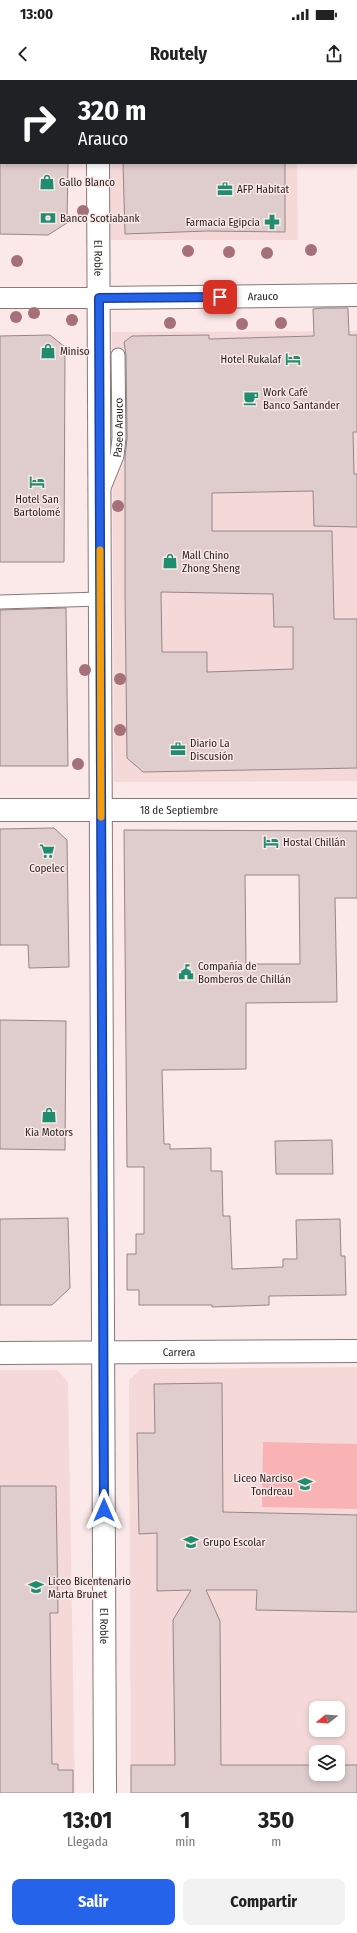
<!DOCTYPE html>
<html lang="es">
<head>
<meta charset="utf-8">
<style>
	:root { --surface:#fff; --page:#f2f2f2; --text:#222; --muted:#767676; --accent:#2563eb }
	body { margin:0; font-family:"Fira Sans Condensed",sans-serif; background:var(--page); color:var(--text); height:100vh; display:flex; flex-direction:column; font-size:15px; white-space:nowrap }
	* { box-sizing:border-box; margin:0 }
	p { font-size:13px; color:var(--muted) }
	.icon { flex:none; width:22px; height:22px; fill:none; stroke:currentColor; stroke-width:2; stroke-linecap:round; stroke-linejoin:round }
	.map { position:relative; height:1713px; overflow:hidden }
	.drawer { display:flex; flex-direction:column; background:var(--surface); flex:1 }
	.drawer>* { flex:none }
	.guide { position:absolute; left:0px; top:0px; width:357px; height:84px; box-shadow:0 2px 6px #0003; background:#202124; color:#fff; overflow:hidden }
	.needle { width:26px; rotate:253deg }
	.controls { position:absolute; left:309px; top:1621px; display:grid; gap:8px }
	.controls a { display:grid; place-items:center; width:36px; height:36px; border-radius:8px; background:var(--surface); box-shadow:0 2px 6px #0003; font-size:20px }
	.pin { position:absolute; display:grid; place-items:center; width:34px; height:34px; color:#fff; margin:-17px; border-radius:8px; box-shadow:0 2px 6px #0006 }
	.me { position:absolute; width:44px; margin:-22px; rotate:0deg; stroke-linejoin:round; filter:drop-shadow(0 0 3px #0008) }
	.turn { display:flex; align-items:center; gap:14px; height:84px; padding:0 12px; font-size:18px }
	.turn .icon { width:52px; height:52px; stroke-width:2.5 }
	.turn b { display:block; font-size:28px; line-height:34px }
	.eta { display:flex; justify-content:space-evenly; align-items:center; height:68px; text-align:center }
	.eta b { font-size:24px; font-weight:700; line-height:28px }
	.button { display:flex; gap:8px; margin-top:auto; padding:8px 12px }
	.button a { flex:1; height:46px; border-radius:8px; background:var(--accent); color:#fff; font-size:16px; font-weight:700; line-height:46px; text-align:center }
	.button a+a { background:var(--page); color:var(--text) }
	.status { display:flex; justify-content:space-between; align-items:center; height:28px; padding:0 20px; background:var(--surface); direction:ltr }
	.status svg { height:11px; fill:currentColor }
	header { display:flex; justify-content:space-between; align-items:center; height:52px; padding:0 12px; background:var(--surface); font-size:18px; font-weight:700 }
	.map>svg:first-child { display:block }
	.built { fill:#f5d9d9; fill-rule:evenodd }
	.green { fill:#f9b3b4 }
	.building { fill:#dfcccc; stroke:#988686; fill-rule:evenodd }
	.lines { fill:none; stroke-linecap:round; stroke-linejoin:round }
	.service-casing { stroke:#897878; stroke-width:15 }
	.pedestrian-casing { stroke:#897878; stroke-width:22 }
	.minor-casing { stroke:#897878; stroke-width:24 }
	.tertiary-casing { stroke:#897878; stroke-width:24 }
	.service { stroke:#fff; stroke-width:13 }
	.pedestrian { stroke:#fff; stroke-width:20 }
	.minor { stroke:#fff; stroke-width:22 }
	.tertiary { stroke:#fff; stroke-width:22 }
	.tree { fill:#a57077 }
	.route-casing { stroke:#184099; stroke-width:10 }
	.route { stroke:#2563eb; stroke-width:7 }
	.slow { stroke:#f59e0b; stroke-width:7 }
	.labels { text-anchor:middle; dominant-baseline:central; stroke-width:3; stroke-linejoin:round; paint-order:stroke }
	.poi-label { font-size:11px; fill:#251e1e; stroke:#fbe8e8; text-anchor:start }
	.street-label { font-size:11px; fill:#251e1e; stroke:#fbe8e8 }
</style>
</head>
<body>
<div class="status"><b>13:00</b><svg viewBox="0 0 49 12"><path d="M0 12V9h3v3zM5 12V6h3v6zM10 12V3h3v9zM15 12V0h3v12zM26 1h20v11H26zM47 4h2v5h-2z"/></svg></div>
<header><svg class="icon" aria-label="back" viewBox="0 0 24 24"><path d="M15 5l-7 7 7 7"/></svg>Routely<svg class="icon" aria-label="share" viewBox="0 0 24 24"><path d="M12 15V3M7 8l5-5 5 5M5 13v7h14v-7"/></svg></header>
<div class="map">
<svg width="357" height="1713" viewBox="0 0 357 1713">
	<rect width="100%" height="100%" fill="#fbe8e8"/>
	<g class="built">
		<rect x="107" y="0" width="189" height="1"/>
		<path d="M107,83H297L298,160H107Z"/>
		<path d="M357,251V701L114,702L112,252Z"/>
		<path d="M357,1287V1713H131L129,1300L141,1289ZM316,1628H338V1650H316ZM316,1672H338V1694H316Z"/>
		<path d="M0,1290H57L68,1302L75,1713H0Z"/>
	</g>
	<path class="green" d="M263,1362L357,1364V1429L262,1427Z"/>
	<g class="building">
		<path d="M0,83H68L67,143L48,155L0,154Z"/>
		<path d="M123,83H285V152L207,151L125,154Z"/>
		<path d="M324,228H348L349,255H357V352H353L354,394H357V447L314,446L313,411L212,413V451H332L334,539H357V688L143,692L127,678L125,513V377L127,358L126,275L124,262L132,256L209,255V259L314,256L313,229ZM161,512L273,514L274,547H293V589L207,592V572H162Z"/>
		<path d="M50,255L65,267L64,482H0V256Z"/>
		<path d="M66,528L68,686H0V530Z"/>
		<path d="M54,748L67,760L69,887L29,888L28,865H0V749Z"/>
		<path d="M124,750L357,751V818H335L337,922L246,923V989L162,990L164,1064H170V1069L211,1068V1091H222L223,1136H230L232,1189L283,1187V1179H297L296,1140L340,1139L341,1176H345L346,1215L269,1216V1225L212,1227V1225H139V1210H127V1174H136V1154H144V1087H127ZM245,795H299L300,884H246Z"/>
		<path d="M0,940L66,941L65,1070L0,1069Z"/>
		<path d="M332,1060L333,1094H276L275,1061Z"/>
		<path d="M68,1138L70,1208L52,1225H0V1139Z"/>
		<path d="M222,1303L223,1432L357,1435V1532L256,1530L257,1510H206L220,1541L221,1685H316V1694H338V1685H357V1713H131V1685H175L173,1540L191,1510L157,1511V1453L139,1454L137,1353H155L154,1304Z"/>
		<path d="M0,1406H56L58,1533H50L52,1684H58V1690H73V1713H0Z"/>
	</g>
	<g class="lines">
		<g class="service-casing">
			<g id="service">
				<path id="s1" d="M104,408L117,376L119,358L118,275"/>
				<path d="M0,522L100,519"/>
			</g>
		</g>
		<g class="pedestrian-casing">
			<path id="pedestrian" d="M0,218H99"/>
		</g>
		<g class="minor-casing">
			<g id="minor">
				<path id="s2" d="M99,218L357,215"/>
			</g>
		</g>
		<g class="tertiary-casing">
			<g id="tertiary">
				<path d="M98,0V1"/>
				<path id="s3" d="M98,83L105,1713"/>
				<path id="s4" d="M0,730H357"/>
				<path id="s5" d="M0,1273L357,1271"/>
			</g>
		</g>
		<use href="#service" class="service"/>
		<use href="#pedestrian" class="pedestrian"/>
		<use href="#minor" class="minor"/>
		<use href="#tertiary" class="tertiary"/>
	</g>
	<g class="tree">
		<circle cx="83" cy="131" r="6"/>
		<circle cx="311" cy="170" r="6"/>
		<circle cx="188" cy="171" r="6"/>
		<circle cx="229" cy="172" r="6"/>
		<circle cx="267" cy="173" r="6"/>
		<circle cx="17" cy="181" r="6"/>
		<circle cx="34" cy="233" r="6"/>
		<circle cx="16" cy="237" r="6"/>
		<circle cx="72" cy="240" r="6"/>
		<circle cx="170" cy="243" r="6"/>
		<circle cx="281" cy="243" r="6"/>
		<circle cx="242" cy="244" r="6"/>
		<circle cx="118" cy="426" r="6"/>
		<circle cx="85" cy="590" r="6"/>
		<circle cx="120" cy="599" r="6"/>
		<circle cx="120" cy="650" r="6"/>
		<circle cx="78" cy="684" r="6"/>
	</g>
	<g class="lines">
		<g class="route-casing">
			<path id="route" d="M104,1430L99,218L220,217"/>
		</g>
		<use href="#route" class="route"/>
		<path class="slow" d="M100,470L101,737"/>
	</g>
	<defs>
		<g id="shop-bare" transform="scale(1.2)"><path d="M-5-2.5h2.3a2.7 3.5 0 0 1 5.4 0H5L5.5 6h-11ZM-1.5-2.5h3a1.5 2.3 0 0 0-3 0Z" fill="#208e6e" stroke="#fbe8e8" stroke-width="2.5" paint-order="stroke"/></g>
		<g id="office-bare" transform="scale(1.2)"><path d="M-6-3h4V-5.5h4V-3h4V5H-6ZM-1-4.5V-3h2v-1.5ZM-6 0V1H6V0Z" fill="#208e6e" stroke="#fbe8e8" stroke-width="2.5" paint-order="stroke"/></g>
		<g id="bank-bare" transform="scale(1.2)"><path d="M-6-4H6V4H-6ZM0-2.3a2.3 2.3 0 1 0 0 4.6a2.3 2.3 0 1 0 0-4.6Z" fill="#208e6e" stroke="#fbe8e8" stroke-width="2.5" paint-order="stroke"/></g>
		<g id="pharmacy-bare" transform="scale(1.2)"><path d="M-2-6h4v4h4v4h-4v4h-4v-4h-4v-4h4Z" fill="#208e6e" stroke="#fbe8e8" stroke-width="2.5" paint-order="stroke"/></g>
		<g id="hotel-bare" transform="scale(1.2)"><path d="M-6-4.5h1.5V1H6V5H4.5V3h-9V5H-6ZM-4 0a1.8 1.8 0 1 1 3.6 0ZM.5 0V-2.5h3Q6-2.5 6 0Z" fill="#208e6e" stroke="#fbe8e8" stroke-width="2.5" paint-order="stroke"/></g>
		<g id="cafe-bare" transform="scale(1.2)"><path d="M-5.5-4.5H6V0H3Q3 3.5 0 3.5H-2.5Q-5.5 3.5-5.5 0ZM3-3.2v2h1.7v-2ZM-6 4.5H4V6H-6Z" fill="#208e6e" stroke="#fbe8e8" stroke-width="2.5" paint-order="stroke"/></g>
		<g id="supermarket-bare" transform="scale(1.2)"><path d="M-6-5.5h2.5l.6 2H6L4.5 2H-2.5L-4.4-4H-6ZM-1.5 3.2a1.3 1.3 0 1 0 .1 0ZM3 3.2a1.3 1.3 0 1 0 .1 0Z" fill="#208e6e" stroke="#fbe8e8" stroke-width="2.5" paint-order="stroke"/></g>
		<g id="civic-bare" transform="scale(1.2)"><path d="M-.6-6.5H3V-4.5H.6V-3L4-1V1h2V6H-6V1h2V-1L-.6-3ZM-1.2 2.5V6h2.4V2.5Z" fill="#208e6e" stroke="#fbe8e8" stroke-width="2.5" paint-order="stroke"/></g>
		<g id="school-bare" transform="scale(1.2)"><path d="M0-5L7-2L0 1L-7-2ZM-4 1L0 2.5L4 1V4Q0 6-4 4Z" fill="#208e6e" stroke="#fbe8e8" stroke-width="2.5" paint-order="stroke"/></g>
	</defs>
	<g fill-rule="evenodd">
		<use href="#shop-bare" x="47" y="102"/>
		<use href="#office-bare" x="225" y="109"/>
		<use href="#bank-bare" x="48" y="138"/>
		<use href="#pharmacy-bare" x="272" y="142"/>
		<use href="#shop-bare" x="48" y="271"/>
		<use href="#hotel-bare" x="293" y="279"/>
		<use href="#cafe-bare" x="251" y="318"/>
		<use href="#hotel-bare" x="37" y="402"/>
		<use href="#shop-bare" x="170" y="481"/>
		<use href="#office-bare" x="178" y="669"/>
		<use href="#hotel-bare" x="271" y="762"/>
		<use href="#supermarket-bare" x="47" y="771"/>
		<use href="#civic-bare" x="186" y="892"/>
		<use href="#shop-bare" x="49" y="1035"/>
		<use href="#school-bare" x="305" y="1404"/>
		<use href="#school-bare" x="191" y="1462"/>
		<use href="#school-bare" x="36" y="1507"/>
	</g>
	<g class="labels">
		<g class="poi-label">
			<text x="59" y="102">Gallo Blanco</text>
			<text x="237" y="109">AFP Habitat</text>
			<text x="60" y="138">Banco Scotiabank</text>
			<text x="260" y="142" text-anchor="end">Farmacia Egipcia</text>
			<text x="60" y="271">Miniso</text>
			<text x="281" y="279" text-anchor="end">Hotel Rukalaf</text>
			<text x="263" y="312">Work Café<tspan x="263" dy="13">Banco Santander</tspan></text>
			<text x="37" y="419" text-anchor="middle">Hotel San<tspan x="37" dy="13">Bartolomé</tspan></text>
			<text x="182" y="475">Mall Chino<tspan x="182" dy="13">Zhong Sheng</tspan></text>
			<text x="190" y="663">Diario La<tspan x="190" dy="13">Discusión</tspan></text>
			<text x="283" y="762">Hostal Chillán</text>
			<text x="47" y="788" text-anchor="middle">Copelec</text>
			<text x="198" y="886">Compañía de<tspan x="198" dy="13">Bomberos de Chillán</tspan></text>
			<text x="49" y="1052" text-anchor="middle">Kia Motors</text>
			<text x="293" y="1398" text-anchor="end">Liceo Narciso<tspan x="293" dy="13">Tondreau</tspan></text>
			<text x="203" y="1462">Grupo Escolar</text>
			<text x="48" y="1501">Liceo Bicentenario<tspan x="48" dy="13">Marta Brunet</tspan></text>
		</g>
		<g class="street-label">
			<text stroke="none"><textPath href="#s3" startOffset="95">El Roble</textPath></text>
			<text stroke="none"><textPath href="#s2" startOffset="164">Arauco</textPath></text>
			<text stroke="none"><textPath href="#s1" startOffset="63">Paseo Arauco</textPath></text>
			<text stroke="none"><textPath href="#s4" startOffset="179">18 de Septiembre</textPath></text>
			<text stroke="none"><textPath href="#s5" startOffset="179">Carrera</textPath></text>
			<text stroke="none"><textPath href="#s3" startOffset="1463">El Roble</textPath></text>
		</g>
	</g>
</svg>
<div class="controls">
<a><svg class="needle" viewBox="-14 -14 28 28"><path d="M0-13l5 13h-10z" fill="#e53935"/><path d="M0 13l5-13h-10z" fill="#767676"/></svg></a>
<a><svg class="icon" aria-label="layers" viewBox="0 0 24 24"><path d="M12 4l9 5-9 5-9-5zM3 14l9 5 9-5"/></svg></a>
</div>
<div class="pin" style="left:220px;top:217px;background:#d93025"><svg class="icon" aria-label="arrive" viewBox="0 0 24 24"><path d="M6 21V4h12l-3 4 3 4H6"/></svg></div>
<svg class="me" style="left:104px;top:1430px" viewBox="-20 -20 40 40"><path d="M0-17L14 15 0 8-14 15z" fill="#2563eb" stroke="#fff" stroke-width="4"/></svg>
<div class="guide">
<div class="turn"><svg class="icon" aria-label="right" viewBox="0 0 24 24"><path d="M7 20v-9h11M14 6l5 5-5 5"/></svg><div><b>320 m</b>Arauco</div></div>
</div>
</div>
<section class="drawer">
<div class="eta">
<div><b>13:01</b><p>Llegada</p></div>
<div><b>1</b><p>min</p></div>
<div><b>350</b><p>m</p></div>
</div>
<div class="button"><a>Salir</a><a>Compartir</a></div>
</section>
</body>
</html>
